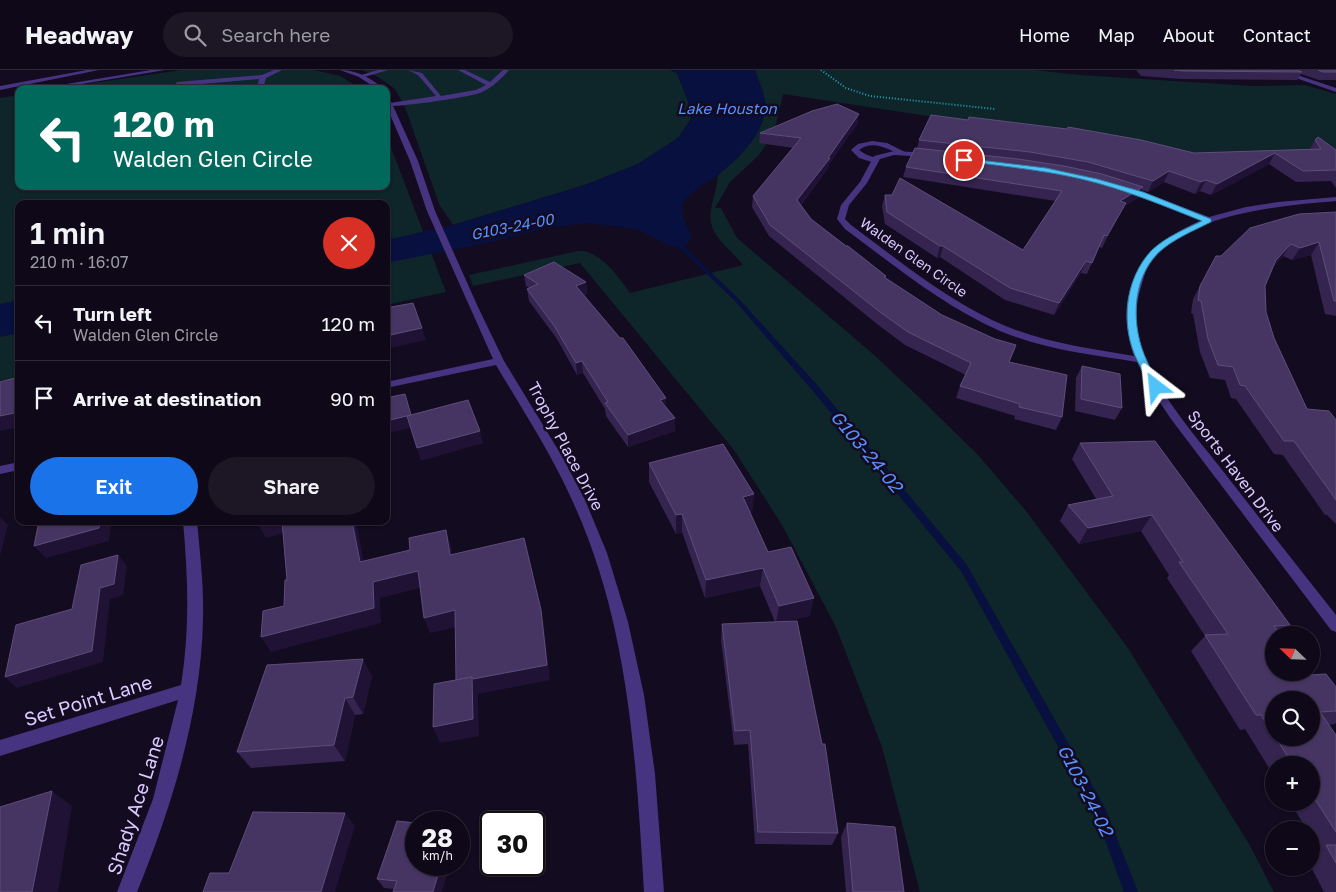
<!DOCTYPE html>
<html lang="en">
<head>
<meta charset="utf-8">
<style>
	:root { --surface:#0e0818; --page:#1c1625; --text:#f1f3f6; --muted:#9b9aa2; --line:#2e2937; --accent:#1a73e8 }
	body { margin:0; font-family:"Golos Text",sans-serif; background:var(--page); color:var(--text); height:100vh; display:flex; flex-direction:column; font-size:19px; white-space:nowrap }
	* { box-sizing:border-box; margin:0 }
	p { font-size:16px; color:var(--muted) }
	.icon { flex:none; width:28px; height:28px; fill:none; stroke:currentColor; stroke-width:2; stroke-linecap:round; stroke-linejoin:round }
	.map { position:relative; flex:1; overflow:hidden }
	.details { position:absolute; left:15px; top:130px; width:375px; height:325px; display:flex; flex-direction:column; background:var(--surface); border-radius:10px; box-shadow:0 1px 4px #0004,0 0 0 1px var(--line) }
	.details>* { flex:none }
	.top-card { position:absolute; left:15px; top:15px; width:375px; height:105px; border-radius:10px; box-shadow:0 1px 4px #0004,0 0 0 1px var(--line); background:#00695c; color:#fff; overflow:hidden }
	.needle { width:32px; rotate:293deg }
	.fabs { position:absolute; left:1265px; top:556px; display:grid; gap:10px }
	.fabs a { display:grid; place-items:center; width:55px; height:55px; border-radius:50%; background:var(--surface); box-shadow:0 1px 4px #0004,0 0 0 1px var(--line); font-size:25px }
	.speed { position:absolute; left:405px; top:741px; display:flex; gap:10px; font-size:25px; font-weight:700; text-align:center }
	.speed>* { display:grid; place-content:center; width:65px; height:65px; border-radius:50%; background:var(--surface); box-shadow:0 1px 4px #0004,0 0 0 1px var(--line); line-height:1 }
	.speed small { font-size:12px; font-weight:400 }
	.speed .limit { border:2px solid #111; border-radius:8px; background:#fff; color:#111 }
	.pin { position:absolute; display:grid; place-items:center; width:42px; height:42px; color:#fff; margin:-21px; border:2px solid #fff; border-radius:50%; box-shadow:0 1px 5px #0007 }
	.me { position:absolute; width:55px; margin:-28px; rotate:331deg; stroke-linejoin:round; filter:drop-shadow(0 0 4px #0008) }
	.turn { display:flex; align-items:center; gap:18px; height:105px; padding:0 15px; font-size:22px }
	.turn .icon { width:65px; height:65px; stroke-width:2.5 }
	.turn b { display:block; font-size:35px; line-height:42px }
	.round { display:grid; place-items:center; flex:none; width:52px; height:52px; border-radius:26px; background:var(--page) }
	.overview { display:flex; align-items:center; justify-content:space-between; height:85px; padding:0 15px }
	h1 { font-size:30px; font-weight:600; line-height:38px }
	.primary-button { display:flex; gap:10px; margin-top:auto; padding:10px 15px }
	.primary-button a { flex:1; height:58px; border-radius:30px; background:var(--accent); color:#fff; font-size:20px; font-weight:600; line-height:58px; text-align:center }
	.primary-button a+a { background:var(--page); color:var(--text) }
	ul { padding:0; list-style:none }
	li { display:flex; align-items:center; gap:15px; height:75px; padding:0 15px; border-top:1px solid var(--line) }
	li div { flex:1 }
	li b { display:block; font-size:19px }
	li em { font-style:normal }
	header { display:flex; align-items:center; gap:30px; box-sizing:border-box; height:70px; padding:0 25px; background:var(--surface); border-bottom:1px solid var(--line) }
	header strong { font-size:24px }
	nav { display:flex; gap:28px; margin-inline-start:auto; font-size:18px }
	.search { width:350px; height:45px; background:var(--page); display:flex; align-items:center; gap:12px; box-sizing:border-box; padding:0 18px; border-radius:28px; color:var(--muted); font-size:19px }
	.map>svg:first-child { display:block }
	.green { fill:#0e252a }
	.water { fill:#07103e }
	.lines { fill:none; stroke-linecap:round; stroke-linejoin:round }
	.stream { fill:#07103e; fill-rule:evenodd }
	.path { stroke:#27a2b6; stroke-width:2; stroke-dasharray:1 2; stroke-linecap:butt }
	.service { fill:#473481; fill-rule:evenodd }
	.minor { fill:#473481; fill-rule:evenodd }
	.wall { fill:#35244f; fill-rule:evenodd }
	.shaded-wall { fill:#201234 }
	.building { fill:#463562; stroke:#5e4d7b }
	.route { fill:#4fc3f7; stroke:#337fa1 }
	.labels { text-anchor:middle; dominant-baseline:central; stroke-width:5; stroke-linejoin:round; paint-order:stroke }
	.far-street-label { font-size:14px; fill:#dbcaff; stroke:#130b20 }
	.far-water-label { font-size:15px; font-style:italic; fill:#5890ff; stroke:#130b20 }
	.street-label { font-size:16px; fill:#dbcaff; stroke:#130b20 }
	.water-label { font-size:18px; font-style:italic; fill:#5890ff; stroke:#130b20 }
	.near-street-label { font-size:19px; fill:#dbcaff; stroke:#130b20 }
</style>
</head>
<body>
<header>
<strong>Headway</strong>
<div class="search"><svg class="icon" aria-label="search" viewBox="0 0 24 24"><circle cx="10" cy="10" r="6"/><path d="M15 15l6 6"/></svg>Search here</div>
<nav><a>Home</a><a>Map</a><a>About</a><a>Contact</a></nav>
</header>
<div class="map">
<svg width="1336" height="822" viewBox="0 0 1336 822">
	<rect width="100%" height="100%" fill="#130b20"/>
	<g class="green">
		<path d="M181,0H314L340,6L362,19H53Z"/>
		<path d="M362,0H670L677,3L688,31L691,49L678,68L638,94L585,115L453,155L439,134L405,37L395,19L378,7Z"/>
		<path d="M755,0H1034L1080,5L1253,16L1305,15L1336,24V81L1203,88L783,24L774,64L758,86L730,112L715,138H721L737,168L873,284L922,330L978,385L1026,441L1128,578L1249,774L1274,822H920L882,677L836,557L782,455L734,380L580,193L473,216L469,205L578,181C601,180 618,207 630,223L743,195C730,178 706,165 711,140C713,128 717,118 718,105L751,72L765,30Z"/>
		<path d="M19,25V116H386V64L446,222L386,235V134H19V308L0,311V28Z"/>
	</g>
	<g class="water">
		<path d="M670,0H755C758,9 763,20 765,30C769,60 739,88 718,105C708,113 682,125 682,139C682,148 689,160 692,168L682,178L666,174L636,159L587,153L547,158L491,172L386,193V170L453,155L585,115L638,94L678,68L691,49L688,31L677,3Z"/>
		<path d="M19,230V263L0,267V234Z"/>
	</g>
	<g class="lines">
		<path class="stream" d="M673,170H677L739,229L818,316L967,495L1105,738L1138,822H1124L1096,745L961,501L812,320L735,231L673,172Z"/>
		<path class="path" d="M821,0L846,18L870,26L995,39"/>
		<g class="service">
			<path d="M274,0H282L266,8L263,19H254L257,17L259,9L179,16L178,19H172L177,12L262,5Z"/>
			<path d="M378,0H388L361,8L358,6Z"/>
			<path d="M408,0L422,3L441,26L476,20L486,15L458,0H465L490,12L503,0H509C501,9 493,17 482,22C473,27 400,37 388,36V34L390,33L436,26L418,5Z"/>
			<path d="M872,71L887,73L907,83L903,85C888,80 874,69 859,80L865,84L878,89L879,91L875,93L859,88L851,80L858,74Z"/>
		</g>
		<g class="minor">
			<path d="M87,0H99L0,20V16Z"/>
			<path d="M151,0H165L52,19H36Z"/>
			<path d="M340,0C357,0 371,8 384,19H377L359,7Z"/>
			<path d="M1273,0H1282L1336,18V22Z"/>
			<path d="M386,25L389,27L418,91L435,141L478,237L504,291L563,388L585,430L607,483L628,552L644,625L655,704L664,822H644C636,689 629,553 572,430C551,383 522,339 496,295L386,318V312L493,289L427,141L410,91L386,35Z"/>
			<path d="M894,81L930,83L934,85L930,87L894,85L880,89L867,113L849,135L845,149L851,155C901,192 950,233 1008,257C1048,273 1092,279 1134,286C1111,221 1142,175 1202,150L1121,120V116H1127L1209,147L1246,137L1278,132L1336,127V131C1279,136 1178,143 1147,199C1144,205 1143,211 1141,217C1133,241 1136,268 1147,291C1164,330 1193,363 1219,396C1258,446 1297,496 1336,545V562L1331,560L1171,349L1151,319L1137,292C1091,285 1043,279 1000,261C943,236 895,196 845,159L837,149L841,135L860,112L874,86Z"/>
			<path d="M19,392V400L0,404V396Z"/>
			<path d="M183,451H197C200,484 204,517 203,550C201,643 172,736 137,822H117L153,729L178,630L0,686V670L181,615C190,558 188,508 183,451Z"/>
		</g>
	</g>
	<g class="wall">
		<path d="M1136,0H1336V10H1319L1301,4L1297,10L1181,9L1141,6Z"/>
		<path d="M858,53L829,94L828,98L801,135L811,149L886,206V208L1009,292L1062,347L1056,360L1014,349L1015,346L956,328L960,316L966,305L905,275L877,254L769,166L752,137L753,126L794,78L759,73L760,63Z"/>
		<path d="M919,70L1194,83L1310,79L1315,70L1336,80V118L1331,111L1296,112L1269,94L1211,125L1200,121L1195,124L1164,112L1148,122L1141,120L1138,128L1124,136L1102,178L1099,177L1087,204L1081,203L1054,245L1005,230L940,187L937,188L885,154L882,136L885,125L1023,180L1055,131L903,107L906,97L917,78Z"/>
		<path d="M1336,142V246L1325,244L1311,185L1292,190L1283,186L1273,197L1265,216L1266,242L1274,268L1307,339L1336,350V454L1327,445H1325L1283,385L1274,384L1236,329L1231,328L1225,310L1210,308L1200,282L1193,244L1191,243L1193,229L1216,186H1221Z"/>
		<path d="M524,205L586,212L587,224L584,225L666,337L675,348V361L628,377L606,346L605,339L583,303L577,305L557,269L529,231L527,219L529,218L526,216Z"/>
		<path d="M1082,296L1122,338L1115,350L1075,341L1076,308Z"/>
		<path d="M1080,373L1290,555L1281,565L1310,605L1336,617V653L1335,654L1329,655L1336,665V822H1324L1311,797V784L1319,779L1311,767V760H1307L1290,732H1311V695H1274V706L1245,659L1240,660L1191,581L1205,566L1167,508L1169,505L1141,461L1079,474L1060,451L1068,435L1096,429L1072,389ZM1274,630L1311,668H1274Z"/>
		<path d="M649,393L754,424L752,442L750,443L768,482L810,546L785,551L838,763L832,775L755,774L748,674L734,675L721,570L722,554L775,552L760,516L705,528L682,462L676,464L649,412Z"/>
		<path d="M372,606L363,644L355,645L345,691L251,698L237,682Z"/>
		<path d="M416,753L394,819L384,818L377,809Z"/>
		<path d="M847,753L904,822H846L841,767Z"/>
	</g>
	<g class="shaded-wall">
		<path d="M859,44L858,53L829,94L828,98L796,141L797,130Z"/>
		<path d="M1275,83L1269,94L1211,125L1217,114Z"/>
		<path d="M1169,101L1164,112L1148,122L1153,111Z"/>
		<path d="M1206,110L1200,121L1195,124L1201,112Z"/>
		<path d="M1143,117L1138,128L1124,136L1102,178L1107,166L1120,131Z"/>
		<path d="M1319,172L1311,185L1292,190L1300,178Z"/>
		<path d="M1291,174L1283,186L1269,202L1276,190Z"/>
		<path d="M940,176H943L940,187L937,188Z"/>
		<path d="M1086,191L1081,203L1054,245L1059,233Z"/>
		<path d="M586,212L587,224L577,228L576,216Z"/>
		<path d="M422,258L426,270L386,279V266Z"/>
		<path d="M582,291L583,303L577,305L576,293Z"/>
		<path d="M405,324L414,357L386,364V351Z"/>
		<path d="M666,328V341L660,330Z"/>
		<path d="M19,342V357L0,361V346Z"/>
		<path d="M675,348V361L628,377V365Z"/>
		<path d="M480,361L483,373L421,391L417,378Z"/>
		<path d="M754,424L752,442L741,445L743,427Z"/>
		<path d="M682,444V462L676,464V445Z"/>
		<path d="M1152,445L1141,461L1079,474L1088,458Z"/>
		<path d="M0,447L8,455L0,486Z"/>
		<path d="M100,451H111L109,471L46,488L34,476Z"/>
		<path d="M261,451H285L290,461L266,468L257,452Z"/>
		<path d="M352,451H356L367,508L360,492Z"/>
		<path d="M446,460L451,476L455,501L450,485Z"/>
		<path d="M118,485L127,496L123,525L110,529L103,592L17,618L5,607L100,518Z"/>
		<path d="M763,498L760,516L705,528L706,510Z"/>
		<path d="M418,501L424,517L380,528L381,553L271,582L261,567L373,512Z"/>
		<path d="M814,528L810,546L776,553L779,536Z"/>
		<path d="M455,540L461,556L430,563L424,548Z"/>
		<path d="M541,540L544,555L550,610L478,624L479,666L440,673L433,657L456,612Z"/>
		<path d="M363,589L372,606L363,644L353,627Z"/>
		<path d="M345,628L355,645L345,691L334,675Z"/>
		<path d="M52,721L72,736L58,822H32Z"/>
		<path d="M345,743L355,756L335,822H321Z"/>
		<path d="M441,795H450L442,822H433Z"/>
	</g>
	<g class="building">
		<path d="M1174,0H1296L1302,2L1184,1Z"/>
		<path d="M1318,0H1336V2H1323Z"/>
		<path d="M220,15L219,19H185Z"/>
		<path d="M837,34L859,44L828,88H830L797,130L811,149L846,176H848L886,206L884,207L942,245L995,269L1016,275L1009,292L1067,305L1062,347L1019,337L1020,334L960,316L971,293L908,262L880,242L770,155L753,126L801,68L760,63L812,41Z"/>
		<path d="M931,45L968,50L969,47L1067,59L1068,57L1141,70L1194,83L1321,79L1315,70L1318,67L1336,80V100L1303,101L1275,83L1217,114L1206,110L1201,112L1169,101L1153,111L1088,92L1030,82L919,70Z"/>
		<path d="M915,78L1018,89L1064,96L1102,104L1143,117L1120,131L1126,133L1107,166L1104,165L1092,193L1086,191L1059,233L1010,218L943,176H940L887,142L885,125H892L900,108L1023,180L1062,121L906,97Z"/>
		<path d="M1336,142V231H1334L1319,172L1300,178L1291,174L1276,190L1265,216L1266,242L1274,268L1307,339L1329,341L1336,350V430L1294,371H1284L1245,316L1240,315L1233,297L1218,295L1208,269L1201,231L1198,230L1200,216L1216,186H1221L1250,158L1299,144Z"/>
		<path d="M554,192L586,212L576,216L620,268H623L666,328L660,330L675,348L628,365L605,333L608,332L582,291L576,293L555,257L527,219L538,214L524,205Z"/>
		<path d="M413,233L422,258L386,266V238Z"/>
		<path d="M1082,296L1120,304L1122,338L1081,329Z"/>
		<path d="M19,307V342L0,346V312Z"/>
		<path d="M405,324L411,345L386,351V328Z"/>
		<path d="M468,330L480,361L417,378L407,346Z"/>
		<path d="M1155,371L1290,555L1274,556L1281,565H1274V602H1308L1310,605L1326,604L1336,617V641L1320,642L1336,665V762L1311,723V695H1293L1276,668H1311V630H1274V664L1261,645H1256L1205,565L1228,564L1179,492H1183L1152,445L1088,458L1068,435L1113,426L1080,373Z"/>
		<path d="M723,374L754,424L743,427L768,482L791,477L814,528L779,536L763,498L706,510L682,444L676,445L649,393Z"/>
		<path d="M39,451H100L99,458L34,476Z"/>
		<path d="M282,451H352L360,492L410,480L409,468L446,460L450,485L524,468L541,540L547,595L473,609L472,607L456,610L455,540L424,548L418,501L373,512L374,538L261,567L263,541L284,536L285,510H287Z"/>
		<path d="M118,485L114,514L100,518L92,581L5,607L16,555L72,539L81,495Z"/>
		<path d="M797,551L822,674H825L838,763L758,762L750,660L735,661L722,554Z"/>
		<path d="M363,589L353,627L345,628L334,675L237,682L267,595Z"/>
		<path d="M472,607L473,649L433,657L434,614Z"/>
		<path d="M52,721L32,822H0V737Z"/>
		<path d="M253,742L345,743L321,822H203L210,803H229Z"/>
		<path d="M397,751L416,753V795H441L433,822H393L397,811L377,809Z"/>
		<path d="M847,753L895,757L904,822H853Z"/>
		<path d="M1326,775H1336V793Z"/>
	</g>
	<path class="route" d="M962,88L1046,98L1097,109L1143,122L1211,149V152C1193,161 1173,169 1158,183C1131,210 1131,258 1147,291C1151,300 1156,309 1161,317L1160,320H1156C1148,318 1142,300 1138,292C1120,257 1124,209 1152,180C1166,167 1185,159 1202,151C1167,137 1133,123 1097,113C1054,101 1009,97 964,91H962Z"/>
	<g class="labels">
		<g class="far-street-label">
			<text transform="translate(914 187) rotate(35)">Walden Glen Circle</text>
		</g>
		<g class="far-water-label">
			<text x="727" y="38">Lake Houston</text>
			<text transform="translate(512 156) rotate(-11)">G103-24-00</text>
		</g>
		<g class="street-label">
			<text transform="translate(566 376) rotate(62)">Trophy Place Drive</text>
			<text transform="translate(1236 401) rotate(53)">Sports Haven Drive</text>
		</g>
		<g class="water-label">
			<text transform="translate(867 381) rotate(50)">G103-24-02</text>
			<text transform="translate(1086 720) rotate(63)">G103-24-02</text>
		</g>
		<g class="near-street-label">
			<text transform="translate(88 630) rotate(-17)">Set Point Lane</text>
			<text transform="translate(135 735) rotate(-72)">Shady Ace Lane</text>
		</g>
	</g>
</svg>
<div class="fabs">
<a><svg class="needle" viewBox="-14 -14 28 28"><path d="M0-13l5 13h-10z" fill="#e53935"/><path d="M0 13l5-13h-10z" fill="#9b9aa2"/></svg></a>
<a><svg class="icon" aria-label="search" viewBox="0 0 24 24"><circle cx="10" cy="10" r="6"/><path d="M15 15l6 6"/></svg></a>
<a>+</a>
<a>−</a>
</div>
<div class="speed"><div>28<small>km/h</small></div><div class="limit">30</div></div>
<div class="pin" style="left:964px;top:90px;background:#d93025"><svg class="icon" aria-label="arrive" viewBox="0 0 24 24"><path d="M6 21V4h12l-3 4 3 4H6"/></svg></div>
<svg class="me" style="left:1156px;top:317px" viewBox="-20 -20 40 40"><path d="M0-17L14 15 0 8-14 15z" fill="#4fc3f7" stroke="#fff" stroke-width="4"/></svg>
<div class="top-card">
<div class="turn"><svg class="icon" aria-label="left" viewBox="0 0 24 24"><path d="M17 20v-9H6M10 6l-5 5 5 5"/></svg><div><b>120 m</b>Walden Glen Circle</div></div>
</div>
<section class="details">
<div class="overview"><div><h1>1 min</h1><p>210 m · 16:07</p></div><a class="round" style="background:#d93025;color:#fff"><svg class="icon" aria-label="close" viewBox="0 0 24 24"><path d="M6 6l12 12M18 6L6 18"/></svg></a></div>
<ul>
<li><svg class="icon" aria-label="left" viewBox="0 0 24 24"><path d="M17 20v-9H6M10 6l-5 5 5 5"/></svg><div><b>Turn left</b><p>Walden Glen Circle</p></div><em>120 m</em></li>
<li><svg class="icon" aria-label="arrive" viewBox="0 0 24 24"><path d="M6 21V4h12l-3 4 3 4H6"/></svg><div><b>Arrive at destination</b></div><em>90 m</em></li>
</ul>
<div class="primary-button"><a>Exit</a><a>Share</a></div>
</section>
</div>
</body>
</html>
